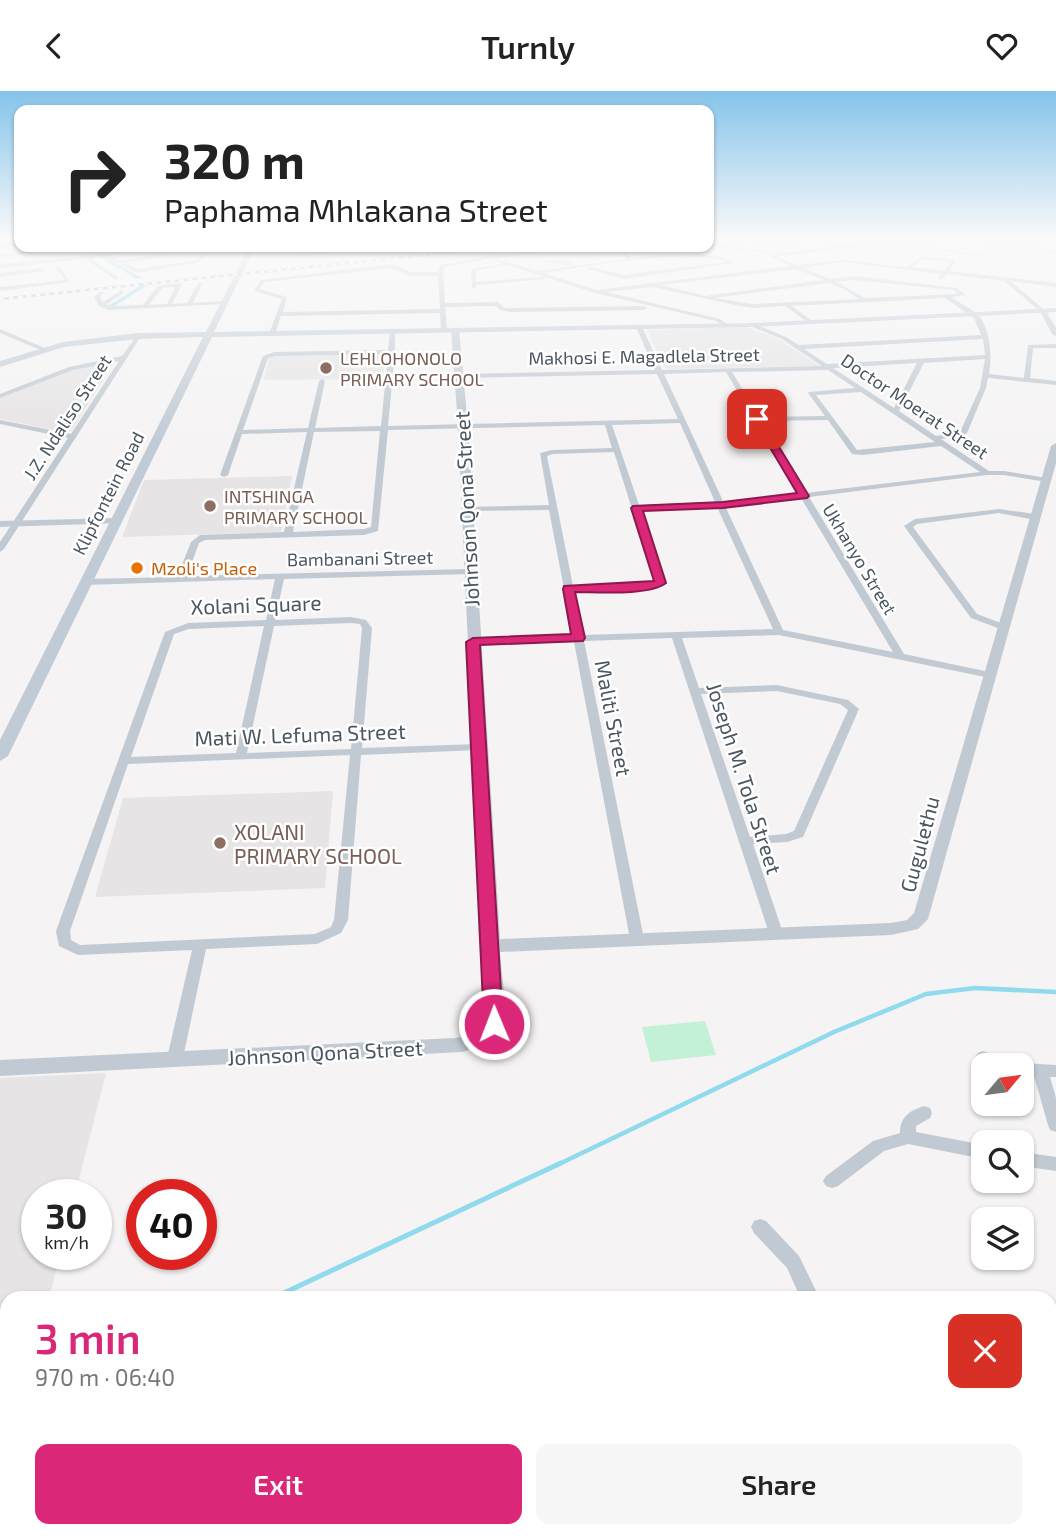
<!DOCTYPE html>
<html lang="en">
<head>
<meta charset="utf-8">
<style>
	:root { --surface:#fff; --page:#f6f6f6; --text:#222; --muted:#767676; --accent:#db2777 }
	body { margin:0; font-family:"Exo 2",sans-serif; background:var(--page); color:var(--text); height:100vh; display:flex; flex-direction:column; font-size:26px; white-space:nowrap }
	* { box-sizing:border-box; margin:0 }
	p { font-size:23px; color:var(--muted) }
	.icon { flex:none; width:38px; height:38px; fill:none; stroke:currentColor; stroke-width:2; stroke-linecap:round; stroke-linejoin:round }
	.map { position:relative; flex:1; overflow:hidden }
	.drawer { position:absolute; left:0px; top:1200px; width:1057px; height:247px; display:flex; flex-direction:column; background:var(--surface); border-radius:21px 21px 0 0; box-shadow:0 2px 5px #0004 }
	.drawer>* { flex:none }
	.hud { position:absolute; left:14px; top:14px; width:700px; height:147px; border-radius:14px; box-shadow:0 2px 5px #0004; background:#fff; color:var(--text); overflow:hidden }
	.needle { width:46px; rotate:61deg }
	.buttons { position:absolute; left:971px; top:962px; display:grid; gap:14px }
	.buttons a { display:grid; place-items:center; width:63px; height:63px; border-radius:14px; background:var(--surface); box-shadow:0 2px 5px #0004; font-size:35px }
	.speed { position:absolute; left:21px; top:1088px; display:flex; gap:14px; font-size:35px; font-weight:700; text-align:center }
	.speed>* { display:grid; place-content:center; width:91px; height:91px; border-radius:50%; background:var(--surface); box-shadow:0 2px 5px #0004; line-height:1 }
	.speed small { font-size:18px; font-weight:400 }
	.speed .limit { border:10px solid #d22; background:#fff; color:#111 }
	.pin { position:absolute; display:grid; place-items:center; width:60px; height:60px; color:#fff; margin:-30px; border-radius:14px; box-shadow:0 4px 10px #0006 }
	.me { position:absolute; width:77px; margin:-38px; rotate:359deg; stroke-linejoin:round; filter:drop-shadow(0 0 5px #0008) }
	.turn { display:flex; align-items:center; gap:24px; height:147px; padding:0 35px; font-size:32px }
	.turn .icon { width:91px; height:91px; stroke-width:2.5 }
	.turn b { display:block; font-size:49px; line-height:60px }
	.round { display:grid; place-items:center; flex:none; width:74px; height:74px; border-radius:14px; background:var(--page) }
	.headline { display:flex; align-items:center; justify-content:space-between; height:119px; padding:0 35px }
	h1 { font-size:42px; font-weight:600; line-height:52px; color:var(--accent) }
	.button { display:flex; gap:14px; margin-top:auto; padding:14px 35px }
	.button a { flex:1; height:80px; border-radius:14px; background:var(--accent); color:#fff; font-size:28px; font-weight:600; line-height:80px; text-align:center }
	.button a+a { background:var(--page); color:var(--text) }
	header { display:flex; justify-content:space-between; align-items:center; height:91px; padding:0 35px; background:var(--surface); font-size:32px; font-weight:600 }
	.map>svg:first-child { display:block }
	.education { fill:#e6e4e5 }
	.green { fill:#c3f1d5 }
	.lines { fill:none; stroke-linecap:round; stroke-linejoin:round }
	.stream-far2 { stroke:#90daee; stroke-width:2 }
	.stream-far1 { stroke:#90daee; stroke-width:4.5 }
	.stream { stroke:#90daee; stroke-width:5 }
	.canal { fill:#90daee; fill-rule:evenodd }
	.minor { fill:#c1cad2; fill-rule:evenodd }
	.tertiary { fill:#c1cad2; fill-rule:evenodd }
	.secondary { fill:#c1cbd6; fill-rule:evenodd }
	.rail-casing { stroke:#b5b8bd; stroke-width:2.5 }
	.rail { stroke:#fff; stroke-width:2; stroke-dasharray:4.5; stroke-linecap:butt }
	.route { fill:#db2777; stroke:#8e194d; stroke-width:2 }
	.education-dot { fill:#8d6e63; stroke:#fff; stroke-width:2.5 }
	.food-dot { fill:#e8710a; stroke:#fff; stroke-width:2.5 }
	.labels { text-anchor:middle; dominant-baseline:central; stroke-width:5; stroke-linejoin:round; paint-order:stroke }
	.far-street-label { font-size:18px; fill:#4a5661; stroke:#fff }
	.far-education-label { font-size:18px; fill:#785e54; stroke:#fff; text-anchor:start }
	.far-food-label { font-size:18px; fill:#c56008; stroke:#fff; text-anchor:start }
	.street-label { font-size:21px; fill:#4a5661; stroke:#fff }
	.education-label { font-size:21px; fill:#785e54; stroke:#fff; text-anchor:start }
</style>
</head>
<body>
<header><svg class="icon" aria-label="back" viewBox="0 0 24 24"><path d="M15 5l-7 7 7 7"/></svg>Turnly<svg class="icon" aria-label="heart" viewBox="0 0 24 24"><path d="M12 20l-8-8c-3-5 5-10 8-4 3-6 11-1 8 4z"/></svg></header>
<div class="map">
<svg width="1056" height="1447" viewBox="0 0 1056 1447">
	<rect width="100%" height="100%" fill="#f5f3f3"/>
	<g class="education">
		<path d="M747,236L779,248L820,275L671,278L665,277L647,239Z"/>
		<path d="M386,262L383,288L264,289L269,266L275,265Z"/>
		<path d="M115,270L72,339L64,341L0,328V307L67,280Z"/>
		<path d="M292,385L281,441L122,446L144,389Z"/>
		<path d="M333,700L325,797L95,806L123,707Z"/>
		<path d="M106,982L75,1104H37V1164H60L49,1207L7,1208V1257L0,1260V987Z"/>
	</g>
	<path class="green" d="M705,930L716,964L651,971L642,936Z"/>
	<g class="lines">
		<path class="stream-far2" d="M0,154L19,152"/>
		<path class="stream-far1" d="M557,1074L834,941L926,903L975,897L1056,901"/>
		<g class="stream">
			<path d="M271,1208L561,1072"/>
			<path d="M0,1338L7,1334"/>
		</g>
		<g class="canal">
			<path d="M82,156H89L142,187L137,188Z"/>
			<path d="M143,193L148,194L113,216L108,215Z"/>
		</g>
		<g class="minor">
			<path d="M748,148L771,152L798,148H809L775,153L789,157L787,159Z"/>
			<path d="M898,148H908L895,151L983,164L981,165L893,153L891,151L777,166L797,174L844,169L907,176L922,165L956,169L949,180L1056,192V196L1011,190L1044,219L1042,222L1004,190L947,183L941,189L938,187L942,183L844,171L803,177L830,188L854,185L957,197L966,204L951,206C959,212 973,218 979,225C991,240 992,266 989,283L1024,287L1028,254L1056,253V257H1033L1030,287L1056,290V294L988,287L986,297L967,342L960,346L941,348L989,380H1004L1047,387L1051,389L1047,391L1004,384H987L809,406L904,563L994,582V586L990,587L779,544L682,547L699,597L777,594L848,609L859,618L803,746L787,751L753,753L783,842L781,845H771L769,842L672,547L584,550L644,848L642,851H632L630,848L574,551L473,554L468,551L473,548L573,545L549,419L467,420L463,418L467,416L549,414L540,362L552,359L612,357L605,334L388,339L378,440L364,444L205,449L199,452L187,485L472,478V482L469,483L284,488L275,529L351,526L366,529L372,537L362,657L478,653L484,656L478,659L361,664L348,829L341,842L317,853L206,858L183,967L180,971L175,973L170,971L167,967L192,859L78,864L59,855L56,840L165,541L188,532L266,529L275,488L85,494L80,491L85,488L177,486L191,451L200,444L284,441L307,341L242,343L228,384L224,386L220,384L263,265L274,261L388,259L390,240L395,239V261L388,335L678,328L657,283L459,287L456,285L459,283L655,279L636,236L639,234L642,236L662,279L822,275L782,248L750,235L752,232L786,246L799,254L981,244L974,227L945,207L792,215L812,230L810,233L785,215L753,217L740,215L652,196L606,201L720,228L728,234L725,236L716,230L595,202L507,174L476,180V191L543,186L546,188L477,194L476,197H472L471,178L504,173L488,168L445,176L443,180L445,212L498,211L504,217H510L644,215L647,217L644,219L510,221L500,219L496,215L445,216L447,239L444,241L441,239L440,222L281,225L275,243L272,245L269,243L282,208L254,200L261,189L392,173L411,181H438L441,174L488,165L574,156H588L495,167L537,180L627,168L621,159L659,156L626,161L631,167C664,164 705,157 735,172L623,188L588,178L591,176L623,184L726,171C684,156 589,176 543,182L597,199L791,175L769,165L775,163L709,155V153L780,162ZM923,168L951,171L944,180L912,176ZM391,177L410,185H438L440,218L283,221L287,206L259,198L265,191ZM796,178L824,189L705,205L661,194ZM854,189L954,199L958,203L865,207L836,191ZM829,192L844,198L859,208L753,213L714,207ZM983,248L985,264L827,273L804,258ZM388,263L381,335L315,337L325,290L322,288L319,290L308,337L243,339L268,267L275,265ZM985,268L980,297L961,339L955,342L936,345L899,320L924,272ZM917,272L894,317L833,277ZM828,279L855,297L809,301L808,302L825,325L760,326L732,281ZM726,281L798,403L723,410L664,283ZM861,301L935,351L857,359L816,304ZM828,329L852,363L863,364L941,355L980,381L806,402L762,330ZM680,332L715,411L639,414L612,334ZM380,340L371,436L364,438L293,441L314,341ZM614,361L655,491L573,495L547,365L553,363ZM801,407L893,561L783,539L725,415ZM717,416L773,538L583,544L574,501L649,498L665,492L640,419ZM351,532L360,533L362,537L351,658L247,662L274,535ZM264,535L236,662L131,666L174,543L189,538ZM777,600L840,613L848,619L794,740L786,743L750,746L701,603ZM350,664L334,829L331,836L315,843L80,854L71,849L70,840L128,673Z"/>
			<path d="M978,148H985L1056,161V163Z"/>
			<path d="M19,153V155L0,157V155Z"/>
			<path d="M62,156H73L0,166V164Z"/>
			<path d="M126,156H131L110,164L120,169L162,164L165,162L167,156H171L169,163L165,166L125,172L138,178L197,169L205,160V156H209V160L201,171L137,182L105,165L91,168L118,186L116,189L85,168L0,177V173L81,166L80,164L82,163C94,168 113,161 126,156Z"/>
			<path d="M345,156H352L328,163L294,164L328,161Z"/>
			<path d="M546,169L570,170L573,172L570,174L544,171Z"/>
			<path d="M59,175L70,191L0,200V196L65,189L56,177Z"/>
			<path d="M42,177L44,180L0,186V182Z"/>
			<path d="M199,191L202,193L193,212L223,210L225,213L109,219L99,215L94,206L100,201H104L100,206L103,211L122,199L124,202L107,213L110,215L143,214L158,195L179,192L182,194L172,213L187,212ZM175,196L167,213L149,214L162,197Z"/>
			<path d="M0,238L47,258L48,259L43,260L0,242Z"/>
			<path d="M138,243L141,245L4,458L0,461V451L68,347L0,333V329L71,343L119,270L73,279L0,307V303L69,276L122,265Z"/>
			<path d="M999,418L1035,423L1039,426L1035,429L999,422L917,433L913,436L977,523L1006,534L1008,536L1003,539L971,527L904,435L915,428Z"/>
			<path d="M983,960L1010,971L1013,975C1000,975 983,978 975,966L978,962Z"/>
			<path d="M1022,972L1056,974V986H1050L1056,1007V1041L1050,1039L1048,1034L1034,985L1022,984V975H1016Z"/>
			<path d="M924,1015L930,1017L932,1022L930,1027L916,1035V1041L984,1054V1068L908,1053L884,1060L838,1095L832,1097L826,1095L823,1090L826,1085L873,1050L900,1042C900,1026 909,1020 924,1015Z"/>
			<path d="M1022,1061L1056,1066V1080L1022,1075Z"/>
			<path d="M760,1128L766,1130L799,1165L820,1208H801L787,1177L754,1142L751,1136L754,1130Z"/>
			<rect x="1050" y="1305" width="6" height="20"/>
			<path d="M111,1440H133L134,1447H112Z"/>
			<path d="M174,1440H207L204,1447H171Z"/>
			<path d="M398,1440H420L419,1447H397Z"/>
			<path d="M508,1440H534L531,1447H505Z"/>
			<path d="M632,1440H654L656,1447H634Z"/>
			<path d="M746,1440H772L769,1447H743Z"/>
		</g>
		<g class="tertiary">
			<path d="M1039,218L1046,220L1056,237V245L1052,243Z"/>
			<path d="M455,237L459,239L468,335L500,848L891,832L907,829L914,822L1051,355L1056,352V372L928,828L918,838L891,844L500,861C503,906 519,948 462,961L0,985V969L455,947C471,945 482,939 485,923L458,335L451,239Z"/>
			<path d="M117,427L122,430L121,432L0,436V430Z"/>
		</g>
		<path class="secondary" d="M249,156H255L214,241L752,232L1056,217V221L752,236L212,246L8,665L0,670V649L203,246L138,248L64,256L0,276V270L63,251L138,242L206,241Z"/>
		<g class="rail-casing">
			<path id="rail" d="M0,208L504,156"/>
		</g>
		<use href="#rail" class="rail"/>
	</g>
	<linearGradient id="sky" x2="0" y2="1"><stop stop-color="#85c3ea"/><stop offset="0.42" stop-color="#fafafa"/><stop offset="1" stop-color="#fafafa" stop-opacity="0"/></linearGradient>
	<rect width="1056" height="350" fill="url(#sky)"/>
	<path class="route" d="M754,327L762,328L809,405L807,407L723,417L643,420L666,492C649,505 598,501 575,501L585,547L583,550L480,554L503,933L500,939L494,941L487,939L484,933L466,551L473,547L571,543L563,498L564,495L654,490L631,417L633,415L723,411L797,402L753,328Z"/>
	<g class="education-dot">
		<circle cx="326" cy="277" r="7"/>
		<circle cx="210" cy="415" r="7"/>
		<circle cx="220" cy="752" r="7"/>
	</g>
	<circle class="food-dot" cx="137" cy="477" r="7"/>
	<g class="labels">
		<g class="far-street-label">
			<text transform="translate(644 265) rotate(-1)">Makhosi E. Magadlela Street</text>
			<text transform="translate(915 315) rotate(34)">Doctor Moerat Street</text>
			<text transform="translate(67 326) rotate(-57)">J.Z. Ndaliso Street</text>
			<text transform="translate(108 402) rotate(-63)">Klipfontein Road</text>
			<text transform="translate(360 467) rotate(-1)">Bambanani Street</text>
			<text transform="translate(860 468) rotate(59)">Ukhanyo Street</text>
		</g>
		<g class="far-education-label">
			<text x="340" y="267">LEHLOHONOLO<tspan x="340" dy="21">PRIMARY SCHOOL</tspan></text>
			<text x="224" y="405">INTSHINGA<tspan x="224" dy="21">PRIMARY SCHOOL</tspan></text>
		</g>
		<g class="far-food-label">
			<text x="151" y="477">Mzoli's Place</text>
		</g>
		<g class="street-label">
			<text transform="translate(466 418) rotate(-93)">Johnson Qona Street</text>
			<text transform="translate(256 513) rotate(-2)">Xolani Square</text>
			<text transform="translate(614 627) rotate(79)">Maliti Street</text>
			<text transform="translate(300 643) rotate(-2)">Mati W. Lefuma Street</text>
			<text transform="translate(745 687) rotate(72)">Joseph M. Tola Street</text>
			<text transform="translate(919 753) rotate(-75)">Gugulethu</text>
			<text transform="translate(325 961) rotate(-3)">Johnson Qona Street</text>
		</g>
		<g class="education-label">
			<text x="234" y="740">XOLANI<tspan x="234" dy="24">PRIMARY SCHOOL</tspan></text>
		</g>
	</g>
</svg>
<div class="buttons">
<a><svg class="needle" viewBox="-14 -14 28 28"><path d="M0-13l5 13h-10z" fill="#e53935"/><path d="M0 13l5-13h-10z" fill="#767676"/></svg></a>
<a><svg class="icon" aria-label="search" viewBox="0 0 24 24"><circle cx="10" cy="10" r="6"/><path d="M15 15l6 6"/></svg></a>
<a><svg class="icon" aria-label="layers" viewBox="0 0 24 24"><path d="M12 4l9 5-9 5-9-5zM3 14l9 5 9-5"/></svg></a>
</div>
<div class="speed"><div>30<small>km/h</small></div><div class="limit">40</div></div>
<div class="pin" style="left:757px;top:328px;background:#d93025"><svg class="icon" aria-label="arrive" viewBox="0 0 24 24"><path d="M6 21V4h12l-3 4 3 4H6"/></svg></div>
<svg class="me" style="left:494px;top:933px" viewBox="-20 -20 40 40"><circle r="17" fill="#db2777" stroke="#fff" stroke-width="3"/><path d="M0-11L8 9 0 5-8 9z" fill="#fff"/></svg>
<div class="hud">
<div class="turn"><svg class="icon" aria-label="right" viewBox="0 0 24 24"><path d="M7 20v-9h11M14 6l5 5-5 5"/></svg><div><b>320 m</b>Paphama Mhlakana Street</div></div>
</div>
<section class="drawer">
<div class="headline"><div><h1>3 min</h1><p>970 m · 06:40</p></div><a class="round" style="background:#d93025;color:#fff"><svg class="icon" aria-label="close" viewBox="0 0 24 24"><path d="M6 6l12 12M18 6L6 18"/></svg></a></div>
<div class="button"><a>Exit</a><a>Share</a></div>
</section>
</div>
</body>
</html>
